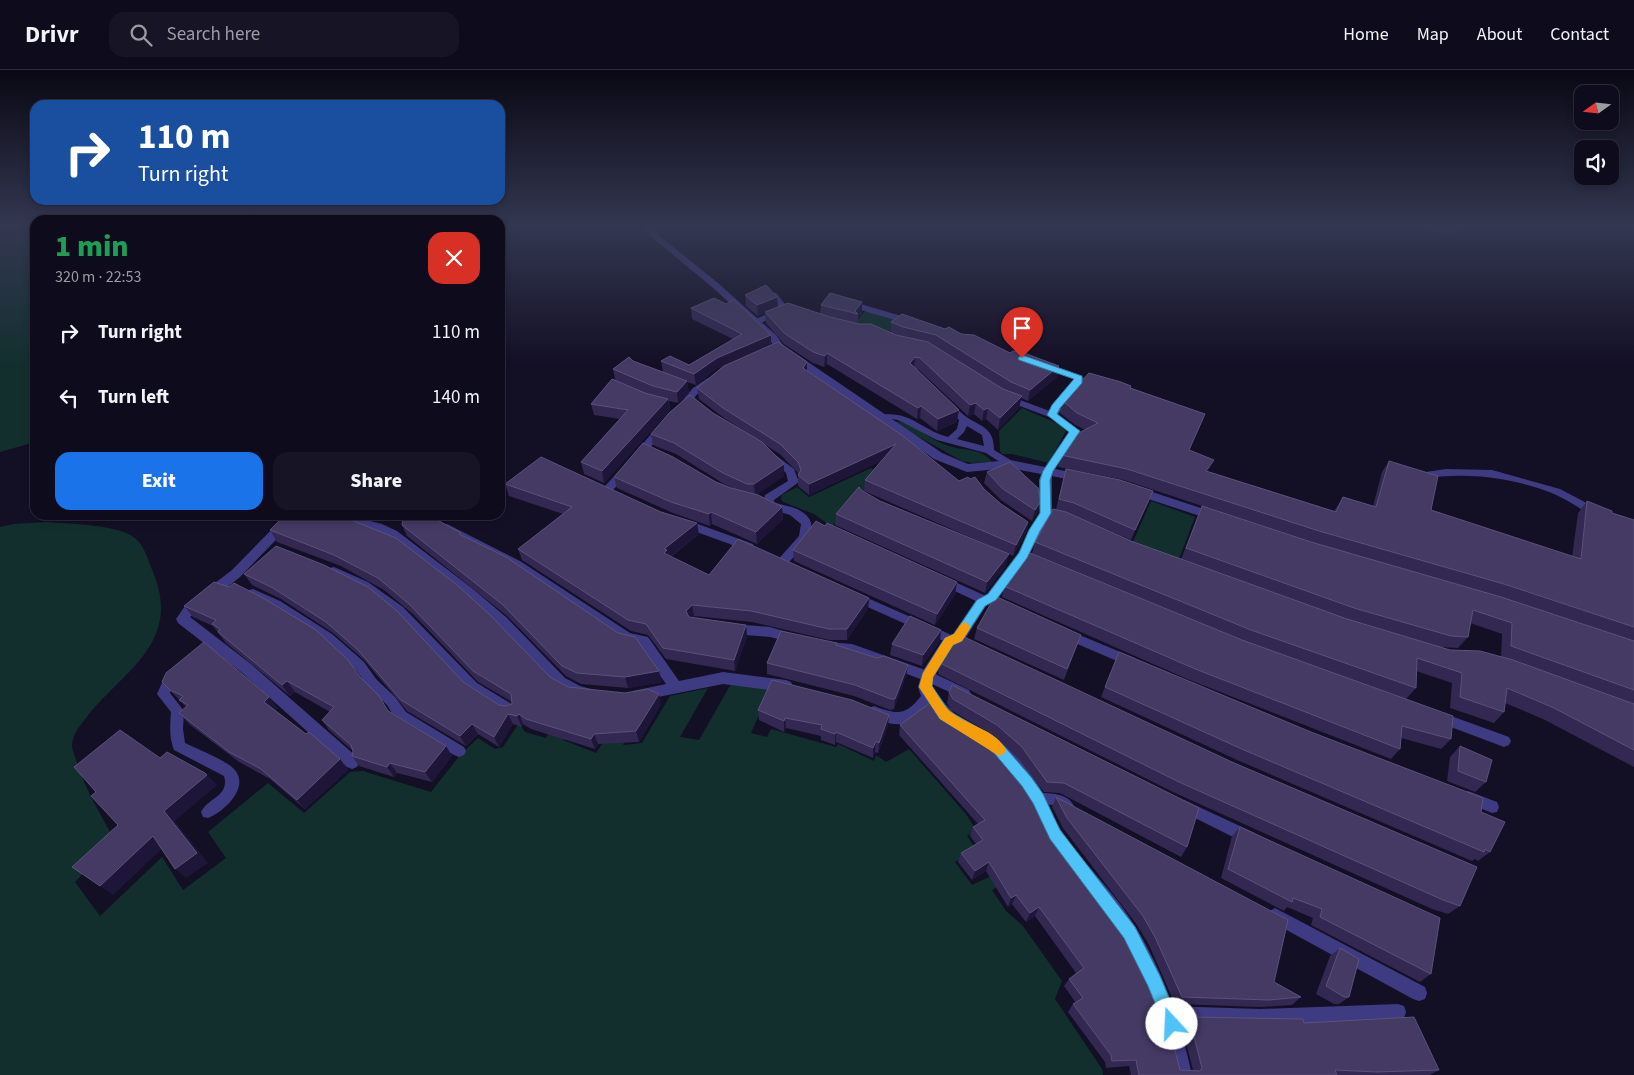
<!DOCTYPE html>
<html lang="en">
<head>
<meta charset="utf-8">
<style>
	:root { --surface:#0e0b1c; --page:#171425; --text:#f1f3f6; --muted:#9b9ba3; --line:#2e2b3b; --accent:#1a73e8 }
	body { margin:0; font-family:"Source Sans 3",sans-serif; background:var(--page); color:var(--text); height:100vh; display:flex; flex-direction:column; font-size:19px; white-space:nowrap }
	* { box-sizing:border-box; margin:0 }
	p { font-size:16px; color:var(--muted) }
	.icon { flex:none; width:28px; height:28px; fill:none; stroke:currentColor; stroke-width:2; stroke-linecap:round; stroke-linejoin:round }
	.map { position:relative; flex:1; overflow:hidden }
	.sheet { position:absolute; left:30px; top:145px; width:475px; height:305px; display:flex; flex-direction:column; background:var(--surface); border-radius:15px; box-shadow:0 2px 8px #0003,0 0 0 1px var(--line) }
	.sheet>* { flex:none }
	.hud { position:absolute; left:30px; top:30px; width:475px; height:105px; border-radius:15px; box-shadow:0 2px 8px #0003,0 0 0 1px var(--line); background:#1a4fa0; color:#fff; overflow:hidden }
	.needle { width:32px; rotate:255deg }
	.tools { position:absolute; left:1574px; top:15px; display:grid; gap:10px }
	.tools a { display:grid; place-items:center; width:45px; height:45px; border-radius:10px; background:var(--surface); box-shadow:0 2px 8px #0003,0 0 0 1px var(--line); font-size:25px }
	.pin { position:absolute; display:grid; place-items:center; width:42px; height:42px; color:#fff; margin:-51px -21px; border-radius:50% 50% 50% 0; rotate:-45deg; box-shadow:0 0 5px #0007 }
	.pin .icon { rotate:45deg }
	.me { position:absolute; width:55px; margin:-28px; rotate:340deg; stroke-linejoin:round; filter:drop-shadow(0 0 4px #0008) }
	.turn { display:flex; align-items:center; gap:18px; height:105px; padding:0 25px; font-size:22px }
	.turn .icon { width:65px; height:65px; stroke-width:2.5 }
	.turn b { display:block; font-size:35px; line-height:42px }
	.round { display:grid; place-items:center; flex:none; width:52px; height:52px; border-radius:15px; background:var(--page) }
	.head { display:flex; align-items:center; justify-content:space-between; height:85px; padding:0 25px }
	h1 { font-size:30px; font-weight:800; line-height:38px; color:#1e9e55 }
	.button { display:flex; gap:10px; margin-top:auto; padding:10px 25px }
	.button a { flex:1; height:58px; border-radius:15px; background:var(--accent); color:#fff; font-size:20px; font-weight:800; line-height:58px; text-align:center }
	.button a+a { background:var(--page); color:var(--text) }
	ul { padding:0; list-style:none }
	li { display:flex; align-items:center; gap:15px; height:65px; padding:0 25px }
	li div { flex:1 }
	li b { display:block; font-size:19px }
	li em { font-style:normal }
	header { display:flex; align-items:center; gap:30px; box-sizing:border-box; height:70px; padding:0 25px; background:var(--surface); border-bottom:1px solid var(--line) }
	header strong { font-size:24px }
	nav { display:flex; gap:28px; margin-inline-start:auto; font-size:18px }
	.search { width:350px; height:45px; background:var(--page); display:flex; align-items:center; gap:12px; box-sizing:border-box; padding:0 18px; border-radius:15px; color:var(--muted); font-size:19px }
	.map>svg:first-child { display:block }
	.green { fill:#122f2e }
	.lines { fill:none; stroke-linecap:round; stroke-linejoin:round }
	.service { fill:#3f3b83; fill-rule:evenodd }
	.minor { fill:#3f3b83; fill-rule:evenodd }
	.wall { fill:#322852; fill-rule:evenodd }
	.shaded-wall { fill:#1e1638 }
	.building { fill:#443a64; stroke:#5b527c }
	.route { fill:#4fc3f7; stroke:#337fa1 }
	.slow { fill:#f59e0b }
</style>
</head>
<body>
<header>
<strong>Drivr</strong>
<div class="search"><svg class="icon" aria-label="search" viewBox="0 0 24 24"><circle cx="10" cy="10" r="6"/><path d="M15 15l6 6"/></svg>Search here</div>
<nav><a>Home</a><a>Map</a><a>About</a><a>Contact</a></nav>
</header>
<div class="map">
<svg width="1634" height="1005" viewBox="0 0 1634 1005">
	<rect width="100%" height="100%" fill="#130f25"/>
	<g class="green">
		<path d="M0,155H35V372L0,382Z"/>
		<path d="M866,240L904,252L887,264L851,258Z"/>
		<path d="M1022,338L1061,355L1066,361L1049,393L1012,384H1002L1000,381L999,361Z"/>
		<path d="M897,351C916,354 931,371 949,376C964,381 982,378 992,392L972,393L962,391L896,354Z"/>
		<path d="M871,398L877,402L866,421L860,422L832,457L814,444L783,432L781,429L782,425L797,417L809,427Z"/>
		<path d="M1151,431L1195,447L1179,489L1132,474Z"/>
		<path d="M47,452C69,454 124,454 138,471C145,478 149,493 153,502C183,574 121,602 86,648C79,657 73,664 72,675C72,681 76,688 77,693C86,721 101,745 115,771L75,812L100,846L162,787L183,820L226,788L208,762L268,713L304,743L350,702L363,701L431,722L460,685L478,668L495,679L503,677L519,653L525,662L546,668L568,625L591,629L563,670L596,683L630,631L648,628L623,675L642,673L670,626L708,618L680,667L699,670L731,614L772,616L751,663L767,667L771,659L836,677L838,674L874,691L876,685L886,692L909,679L966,744L976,760L967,766L976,779L955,792L972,815L991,806L999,816L992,820L1006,841L1023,856L1062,911L1055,929L1102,999L1103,1005H0V457L13,454Z"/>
	</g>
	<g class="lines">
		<g class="service">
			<path d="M770,223H776L789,239L759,254H753V250L780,239L769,225Z"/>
			<path d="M708,308L713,311L711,313L699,322L686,338H680L678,336L693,318Z"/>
			<path d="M1007,325L1055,343L1057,345L1055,347H1049L1004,330L1002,328Z"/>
			<path d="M947,331L950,332C955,337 960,342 965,346C981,357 994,357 994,380L1014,392L1015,394L1014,396H1006L986,383L937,370L898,350L892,349L880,351L875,348L877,346C908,338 921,360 948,367L957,359L959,350L942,334ZM967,356L982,365L984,376L957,369L964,362Z"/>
			<path d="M661,355L666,358L664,360L642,388H634L633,386L634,384L658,356Z"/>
			<path d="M774,384L794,399L799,412L774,430V432C781,435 790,436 797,439C829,454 800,481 785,496L781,497L775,493L799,466L801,454L790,445L767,438L764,432L765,425L788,411L786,403L769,387Z"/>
			<path d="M626,397L630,398L631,400L630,402L612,421H604L603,419L604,417L622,398Z"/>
			<path d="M1446,399L1492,400L1560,419L1600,440L1601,443L1600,446H1592C1579,438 1566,429 1552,423C1507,406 1466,402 1419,409L1414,406L1419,403Z"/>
			<path d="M684,449L753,474L754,477L749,481L680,456L679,453Z"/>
			<path d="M334,497L368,512L403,537L477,613L515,636L516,640L515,644L510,645L505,644L469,621L395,543L360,518L330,504L328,501L330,498Z"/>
			<path d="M944,507L988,527L990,530L988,533H980L940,514L938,511L940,508Z"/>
			<path d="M253,519L280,531L332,564L364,592L376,609L395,627L406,642L464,677L466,681L464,685L459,687L454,685L396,650L387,635L368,617L356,600L324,570L272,537L249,526L247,523L249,520Z"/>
			<path d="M856,523L956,567L958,570L956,573H948L852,530L850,527L852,524Z"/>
			<path d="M732,554L770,557L797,565L799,568L797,571L793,573L770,567L732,564L728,562L726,559L728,556Z"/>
			<path d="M1065,559L1135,588L1137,592L1135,596L1131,597L1061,567L1059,564L1061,561Z"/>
			<path d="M828,572L852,574L931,602L969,620L971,624L969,628L965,629L923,610L848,582L824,580L822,577L824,574Z"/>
			<path d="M176,599L180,600L182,604L174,613L170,623L184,641L183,659L185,673C195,678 227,691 233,698C252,716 224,742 208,748L203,747L201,742C208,728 230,726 224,706L174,680C169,668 170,655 171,642L157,624L165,606Z"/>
			<path d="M1440,642L1509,667L1511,671L1509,675L1504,677L1435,651L1434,647L1435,643Z"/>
			<path d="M1468,721L1497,732L1499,737L1497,742L1492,743L1463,731L1461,727L1463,723Z"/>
			<path d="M1038,723C1050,723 1068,723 1074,736L1072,740L1067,742L1053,735L1033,733L1031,729L1033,725Z"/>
			<path d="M1184,730L1255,763L1257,768L1255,773L1250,775L1245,773L1179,740L1177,736L1179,732Z"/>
			<path d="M1275,838L1425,917L1427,923L1425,929L1419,931L1413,929L1270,851L1267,846L1270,841Z"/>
			<path d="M1398,934L1404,936L1406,942L1404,948L1398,950L1260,955L1168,952L1162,950L1160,944L1162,938L1168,936L1260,939Z"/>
		</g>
		<g class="minor">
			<path d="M637,155H646L718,213L776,265L783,275L942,383L968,394L1010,390L1045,397L1069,362L1047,345L1052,335L1074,309L1038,295L1043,292L1047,293L1084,308L1082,315L1058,344L1080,361L1055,399L1085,405L1087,408L1081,412L1052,406V443L1027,488L997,530L986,536L963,572L954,576L934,607L932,617C938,630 954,640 959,650L957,654C945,659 937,645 930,636C912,660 893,657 869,646L867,642L869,638L874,636C896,644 905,647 921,626L918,617L922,602L944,568L953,564L976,530L987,524L1018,483L1040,443L1039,410L1041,404L1010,398L967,402L934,389L776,279L769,269L712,217Z"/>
			<path d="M847,230L915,250L917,252L912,255L844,235L842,233Z"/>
			<path d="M1134,416L1219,444L1221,447L1215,451L1130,423L1128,420L1130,417Z"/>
			<path d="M286,445H300L240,507L190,547L251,594L357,687L359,692L357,697L352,699L347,697L241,602L178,553L176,549L185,536L232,500Z"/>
			<path d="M325,445H347L382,454L397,461L473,519L506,547L565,608L580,616L591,619L593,623L591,627L578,628L555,616L496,555L463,525L389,467L374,460L327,448Z"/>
			<path d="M447,454L520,491L630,563L648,567L679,611L723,602L786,610L791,612L793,616L791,620L786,622L723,614L638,631L633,629L631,625L633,621L666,614L639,576L622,572L512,497L443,461L441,458Z"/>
			<path d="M976,657C1004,667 1029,697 1043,723C1049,735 1053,748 1061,760C1079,787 1101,809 1120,834C1158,885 1179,945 1192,1005H1174L1163,961L1150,920L1122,866L1050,771L1027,724L1014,705L989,681L971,667L969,663L971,659Z"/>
		</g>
	</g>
	<g class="wall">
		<path d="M1410,155H1461L1454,167Z"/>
		<path d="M1609,155H1634V161Z"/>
		<path d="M745,225L777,227L778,237L820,244L821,235L862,232V243L858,248V253L891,262V252L961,264L1010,283L1059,296L1057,307L1028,331L1021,328L1019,338L998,360L986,349L982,351L974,344L968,346L919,300L916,299L957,352L937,361L920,348L917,349L827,294L824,297L813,293L784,274L766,253L765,243L758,246L746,236Z"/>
		<path d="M691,238L771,275L807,292V300L959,411L984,419L1001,434L1028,452L1026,463L1013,486L864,421L865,410L881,391L809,425L798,416V403L781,385L764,374L784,406L757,424L782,437L783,449L757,474L712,454L710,456L673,443L617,418L614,407L716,412L731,418L735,419L724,414L676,384L653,375L651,364L713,343L750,365L724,348L699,329L697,318L723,296L718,298L696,315L687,312L689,323L678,333L669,331L670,340L604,413L584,404L581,392L620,349L594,345L591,334L615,310L613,299L633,291L663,302L661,291L689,295L733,269L692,249Z"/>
		<path d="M1131,318L1205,344L1189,380L1209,402L1334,441L1343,427L1373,436L1382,402L1389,391L1431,440L1572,487L1578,443L1587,431L1612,443L1634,450V697L1543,649L1505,633L1504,642L1494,653L1450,638L1452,613L1416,601V618L1406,629L1299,591L1451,669L1441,679L1401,668L1400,679L1391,689L1187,609L1002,527L1004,516L1179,544L1032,483L1035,472L1056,439L1066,399L1149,431L1131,470L1068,443L1131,471L1181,489L1202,436L1262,456L1124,410L1058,397L1061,385L1085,360L1074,354L1060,343L1063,331ZM1470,553L1502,564L1501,587L1450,580L1441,577L1458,578L1468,567Z"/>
		<path d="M987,402L1038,442L1032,451L1001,430L984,413Z"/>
		<path d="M505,414L699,464L671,487L709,505L869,528L868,539L847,570H829L752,552L694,546L693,547L746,555L747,566L735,601L666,589L648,565L631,561L522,490L518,479L563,444L509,426Z"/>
		<path d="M836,444L1006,496L985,523L835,455Z"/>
		<path d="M285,445L550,607L568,617L661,634L639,672L598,674L595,679L531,659L523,654L522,657L513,654L499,677L478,664L466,676L407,641L365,591L333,563L281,529L252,515L244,504L276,476L463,612L499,635L506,636L512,634V632L478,612L414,545L384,520L341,496L277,472L270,460Z"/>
		<path d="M402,455L461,463L462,466L662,612L628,618L581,614L566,606L507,546L407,466Z"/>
		<path d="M793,480L957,512L955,524L935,555L794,491Z"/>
		<path d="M184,536L360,607L389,641L446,676L452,686L432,712L397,703L394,707L359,696L352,686L353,681L329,660L322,650L330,642L295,622L290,626L226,573L213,556L193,547Z"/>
		<path d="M977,558L1081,565L1064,610L974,569Z"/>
		<path d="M940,571L922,596L890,585L892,574Z"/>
		<path d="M837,575L877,588L908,595L906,606L894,639L890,640L854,626L767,604V593Z"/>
		<path d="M1119,582L1481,742L1490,782L1478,791L1475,789L1472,791L1237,690L1101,627Z"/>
		<path d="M940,593L1460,836L1448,844L1432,839L1173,722L938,604Z"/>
		<path d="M162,612L278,638L275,640L306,664L340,689L348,700L305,739L270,709L239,692L189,654L179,643L186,637Z"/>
		<path d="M949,622L1187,777L1181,787L1060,723L1044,722L1018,688L994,666L951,640L947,633Z"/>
		<path d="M758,640L888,655L878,683L875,682L873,688L836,672L835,675L821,670V666L786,658L784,662L759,650Z"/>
		<path d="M900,655L1051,761L1180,1000H1193L1181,954L1189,947L1304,953L1439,1000L1430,1005H1131L1129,996L1106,998L1105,992L1068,942L1073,934L1076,933L1064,916L1069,909L1076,903L1035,846L1026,852L1012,834L1008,837L986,801L972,810L958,792L961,783L976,774L970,766L973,757L978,754L899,665Z"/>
		<path d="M1460,676L1486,712L1475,722L1447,711L1450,687Z"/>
		<path d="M1056,727L1274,912L1301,927L1292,935L1260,937L1175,934L1149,875L1137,855L1063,758L1052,737Z"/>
		<path d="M1240,757L1431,904L1420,912L1311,855L1313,848L1287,837L1284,841L1221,808L1232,766Z"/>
		<path d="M1340,878L1349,927L1339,934H1334L1316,924L1330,886Z"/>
	</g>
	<g class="shaded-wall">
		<path d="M777,227L778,238L758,246L757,235Z"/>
		<path d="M862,232V243L858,248V244L855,241Z"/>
		<path d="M771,265V275L718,298L696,315L694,304L717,288Z"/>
		<path d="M827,283V294L824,297L825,286Z"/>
		<path d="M915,287L914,298L910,293Z"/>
		<path d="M807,292V303L803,298Z"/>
		<path d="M1059,296L1057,307L1028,331L1030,320Z"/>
		<path d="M687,311L689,323L678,333L677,322Z"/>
		<path d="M1022,326L1019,338L998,360L1000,348Z"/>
		<path d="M668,329L670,340L604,413L602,401Z"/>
		<path d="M976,333L974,344L968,346L970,335Z"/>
		<path d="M921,336L920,348L917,349L918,338Z"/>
		<path d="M988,338L986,349L982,351L984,340Z"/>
		<path d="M959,340L957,352L937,361L938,349Z"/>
		<path d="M1205,344L1201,355L1184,391L1189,380Z"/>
		<path d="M896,374L895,385L809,425V414Z"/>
		<path d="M1214,390L1209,401L1201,412L1206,401Z"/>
		<path d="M784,394V406L755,426L754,414Z"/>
		<path d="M1153,421L1149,431L1131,470L1135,460Z"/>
		<path d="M1041,431L1038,442L1032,451L1035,440Z"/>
		<path d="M782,437L783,449L757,474L756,462Z"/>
		<path d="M711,442L712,454L710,456L709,444Z"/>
		<path d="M1028,452L1026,463L1013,486L1016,475Z"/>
		<path d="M697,453L699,464L669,488L664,483V479Z"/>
		<path d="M1009,484L1006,496L985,523L987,512Z"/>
		<path d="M957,512L955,524L935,555L937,544Z"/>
		<path d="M869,528L868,539L847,570V559Z"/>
		<path d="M692,535L694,546L687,552L686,541Z"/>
		<path d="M746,555L747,566L735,601L734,590Z"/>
		<path d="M941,560L940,571L922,596L923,585Z"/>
		<path d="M908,595L906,606L894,639L895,629Z"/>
		<path d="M659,601L662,612L628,618L625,607Z"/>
		<path d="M287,611L295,622L290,626L282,615Z"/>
		<path d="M659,624L661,634L639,672L636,661Z"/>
		<path d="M269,627L278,638L273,642L264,632Z"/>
		<path d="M508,644L513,654L499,677L494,667Z"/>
		<path d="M519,644L523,654L522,657L517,646Z"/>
		<path d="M889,645L888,655L878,683L879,673Z"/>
		<path d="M785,648L786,658L784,662V651Z"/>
		<path d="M472,654L478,664L466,676L460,666Z"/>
		<path d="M836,662V672L835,675V664Z"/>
		<path d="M594,664L598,674L595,679L591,669Z"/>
		<path d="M876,671L875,682L873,688V678Z"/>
		<path d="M446,676L452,686L432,712L425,702Z"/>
		<path d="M340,689L348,700L305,739L297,730Z"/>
		<path d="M390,693L397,703L394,707L387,697Z"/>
		<path d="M205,703L217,715L175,751L208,793L186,808L175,799L164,741Z"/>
		<path d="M153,766L165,776L113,825L100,816Z"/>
		<path d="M989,792L986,801L972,810L975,801Z"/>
		<path d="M1016,825L1012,834L1008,837L1011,828Z"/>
		<path d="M1039,837L1035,846L1026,852L1030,843Z"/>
	</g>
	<g class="building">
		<path d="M766,215L777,227L757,235L745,225Z"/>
		<path d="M830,223L862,232L855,241L858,244L821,235Z"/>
		<path d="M714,228L726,234L734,230L771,265L717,288L694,304L661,291L670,286L689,295L742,264L691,238Z"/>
		<path d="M788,233L830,247L859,254H871L896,265L928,272L1003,319L1022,326L1000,348L988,338L984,340L976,333L970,335L920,288L915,287L910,293L959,340L938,349L921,336L918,338L827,283L825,286L813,282L784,263L765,242Z"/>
		<path d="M902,244L945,259L949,257L961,264L974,265L1010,283L1013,281L1024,283L1059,296L1030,320L1011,312L936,265L903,257L891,252Z"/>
		<path d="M778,272L807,292L803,298L903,366L959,411L968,407L970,409L975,407L984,419L1001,434L1028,452L1016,475L865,410L896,374L809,414L798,405L801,400L798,392L780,374L723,338L697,318L724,296Z"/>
		<path d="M629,287L633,291L687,311L677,322L653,316L613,299Z"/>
		<path d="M1089,303L1121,312L1131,316L1130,318L1205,344L1189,380L1214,390L1206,401L1336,442L1343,427L1376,437L1389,391L1438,406L1431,440L1581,489L1587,431L1612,441V443L1634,450V557L1504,514L1319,461L1127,399L1061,385L1075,365L1098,353L1077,343L1063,331Z"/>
		<path d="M612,309L645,323L668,329L602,401L581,392L628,340L591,334Z"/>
		<path d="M690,325L713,343L762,372L784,394L754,414H747L723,403L674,373L651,364L669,343Z"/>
		<path d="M643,373L673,387L716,412L731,418L758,425L782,437L756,462L711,442L709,444L671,432L614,407Z"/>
		<path d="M541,387L661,442L697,453L664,479L667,480L664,483L709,505L738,469L869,528L847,559H829L751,541L692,535L686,541L689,547L746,555L734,590L663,578L646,554L628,550L518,479L572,437L505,414Z"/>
		<path d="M1010,392L1038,418L1041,431L1035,440L1003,419L987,402Z"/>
		<path d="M1066,399L1120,410L1153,421L1135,460L1074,433L1059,429Z"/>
		<path d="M859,417L861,420L880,431L1009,484L987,512L836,444Z"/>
		<path d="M1202,436L1311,472L1501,527L1634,571V620L1511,576L1512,553L1473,540L1468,567L1451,566L1354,538L1186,478Z"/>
		<path d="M1053,439L1066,442L1131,471L1347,549L1450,580L1480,581L1513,590L1634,634V680L1554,638L1507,618L1504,642L1460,627L1462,603L1417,588L1416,618L1251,560L1035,472Z"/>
		<path d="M285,445H333L346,448L396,468L457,515L490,545L550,607L568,617L625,623L648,619L659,624L636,661L594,664L591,669L526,649L519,644L517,646L508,644L494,667L472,654L460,666L401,630L358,580L326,552L273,518L244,504L276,476L324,495L368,517L398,542L463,612L499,635L506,636L512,634L511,624L473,601L409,534L378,508L334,485L270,460Z"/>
		<path d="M407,445H428L461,463L459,464L506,487L618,563L635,567L659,601L625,607L577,603L562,596L503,535L402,455L403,448Z"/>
		<path d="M816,451L825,456L827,453L957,512L937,544L793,480Z"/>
		<path d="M1028,482L1242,570L1453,646L1451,669L1402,656L1400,679L1193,598L1004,516Z"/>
		<path d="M214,512L229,517L234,513L263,528L316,560L348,590L360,607L379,626L388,641L446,676L425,702L390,693L387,697L352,686L353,681L351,675L322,650L334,637L287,611L282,615L218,562L220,559L212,554L216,550L184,536Z"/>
		<path d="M995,526L1081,565L1067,599L977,558Z"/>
		<path d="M910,546L941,560L923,585L892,574Z"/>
		<path d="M781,561L837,573L836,575L877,588L884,586L908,595L895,629H891L855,615L767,593Z"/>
		<path d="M960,565L1232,692L1477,797L1460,836L1443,830L1179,712L940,593Z"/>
		<path d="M204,572L269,627L264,632L306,664L309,662L340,689L297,730L261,699L229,682L179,643L188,635L179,630L183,626L170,620L162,612L166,603Z"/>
		<path d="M1119,582L1311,662L1483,728L1481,742L1505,752L1490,782L1485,779L1484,782L1244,680L1105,617Z"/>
		<path d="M772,610L852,630L889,645L879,673L876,671L873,678L836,662L835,664L821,659L822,655L785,648L784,651L758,640Z"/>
		<path d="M952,615L1199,738L1187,777L1064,713L1047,712L1022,677L997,655L953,629L949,622Z"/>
		<path d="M930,633L984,666L1009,690L1035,725L1051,761L1127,861L1139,881L1164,938L1180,1000L1200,1001L1202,998L1189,947L1303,949L1304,953L1414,947L1439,1000L1376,1002L1335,1000L1337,1005H1139L1136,990L1112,991L1111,985L1073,934L1083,928L1069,909L1084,898L1039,837L1030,843L1016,825L1011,828L989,792L975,801L961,783L983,770L973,757L985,750L900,655Z"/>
		<path d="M120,660L160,688L167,682L205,703L207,705L164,741L197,783L175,799L153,766L100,816L72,797L118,755L91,726L96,722L74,697Z"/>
		<path d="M1460,676L1492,690L1486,712L1458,701Z"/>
		<path d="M1056,727L1288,850L1274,912L1301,927L1269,930L1182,927L1155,867L1143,846L1067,748Z"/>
		<path d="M1240,757L1440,848L1431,904L1320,847L1322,839L1293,828L1292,832L1228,799Z"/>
		<path d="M1340,878L1359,889L1349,927H1344L1326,916Z"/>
	</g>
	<linearGradient id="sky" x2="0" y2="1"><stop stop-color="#0a0814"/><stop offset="0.53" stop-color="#333751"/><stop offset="1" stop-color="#333751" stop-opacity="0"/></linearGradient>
	<rect width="1634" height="295" fill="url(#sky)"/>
	<path class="route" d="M1022,285L1082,306V313L1060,338L1057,344L1080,361L1053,401L1050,410L1051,443L1040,461L1027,488L996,530L985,536L962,571L953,575L933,607L932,616L949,641L993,666L1004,676L1031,707L1043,724L1060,760L1135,857L1160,906L1180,954L1177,960L1172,962L1166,960L1148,916L1124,868L1050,769L1033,733L1022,716L995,684L984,675L940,649L919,617L923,603L945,568L954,564L977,530L988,524L1019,483L1029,460L1040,443V410L1043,401L1069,362L1047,345L1052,335L1074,309L1019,290L1018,288Z"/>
	<path class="slow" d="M965,552L971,557L962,571L953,575L933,607L932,616C937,624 943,636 951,642C966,655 997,660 1006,680L1004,684L999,686L940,649L919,617L923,603L945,568L954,564L961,554Z"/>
</svg>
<div class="tools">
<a><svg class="needle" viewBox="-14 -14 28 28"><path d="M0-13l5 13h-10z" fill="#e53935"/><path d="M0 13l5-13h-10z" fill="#9b9ba3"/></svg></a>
<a><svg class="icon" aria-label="sound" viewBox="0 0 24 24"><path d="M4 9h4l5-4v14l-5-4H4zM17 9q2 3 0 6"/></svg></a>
</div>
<div class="pin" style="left:1022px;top:288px;background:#d93025"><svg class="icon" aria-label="arrive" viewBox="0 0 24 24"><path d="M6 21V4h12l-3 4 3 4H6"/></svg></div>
<svg class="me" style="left:1172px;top:954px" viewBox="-20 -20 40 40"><circle r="19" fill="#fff"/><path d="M0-13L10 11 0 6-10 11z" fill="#4fc3f7"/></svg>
<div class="hud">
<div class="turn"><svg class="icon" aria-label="right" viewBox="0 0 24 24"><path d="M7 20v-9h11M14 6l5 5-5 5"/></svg><div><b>110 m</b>Turn right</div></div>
</div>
<section class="sheet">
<div class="head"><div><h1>1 min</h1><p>320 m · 22:53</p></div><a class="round" style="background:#d93025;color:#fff"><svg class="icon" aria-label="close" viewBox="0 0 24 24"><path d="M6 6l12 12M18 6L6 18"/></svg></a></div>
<ul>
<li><svg class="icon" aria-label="right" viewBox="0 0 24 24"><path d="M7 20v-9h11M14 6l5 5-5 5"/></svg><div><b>Turn right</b></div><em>110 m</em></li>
<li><svg class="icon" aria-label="left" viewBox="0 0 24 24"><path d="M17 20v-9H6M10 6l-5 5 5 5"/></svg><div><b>Turn left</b></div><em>140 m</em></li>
</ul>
<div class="button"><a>Exit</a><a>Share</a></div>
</section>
</div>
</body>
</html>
